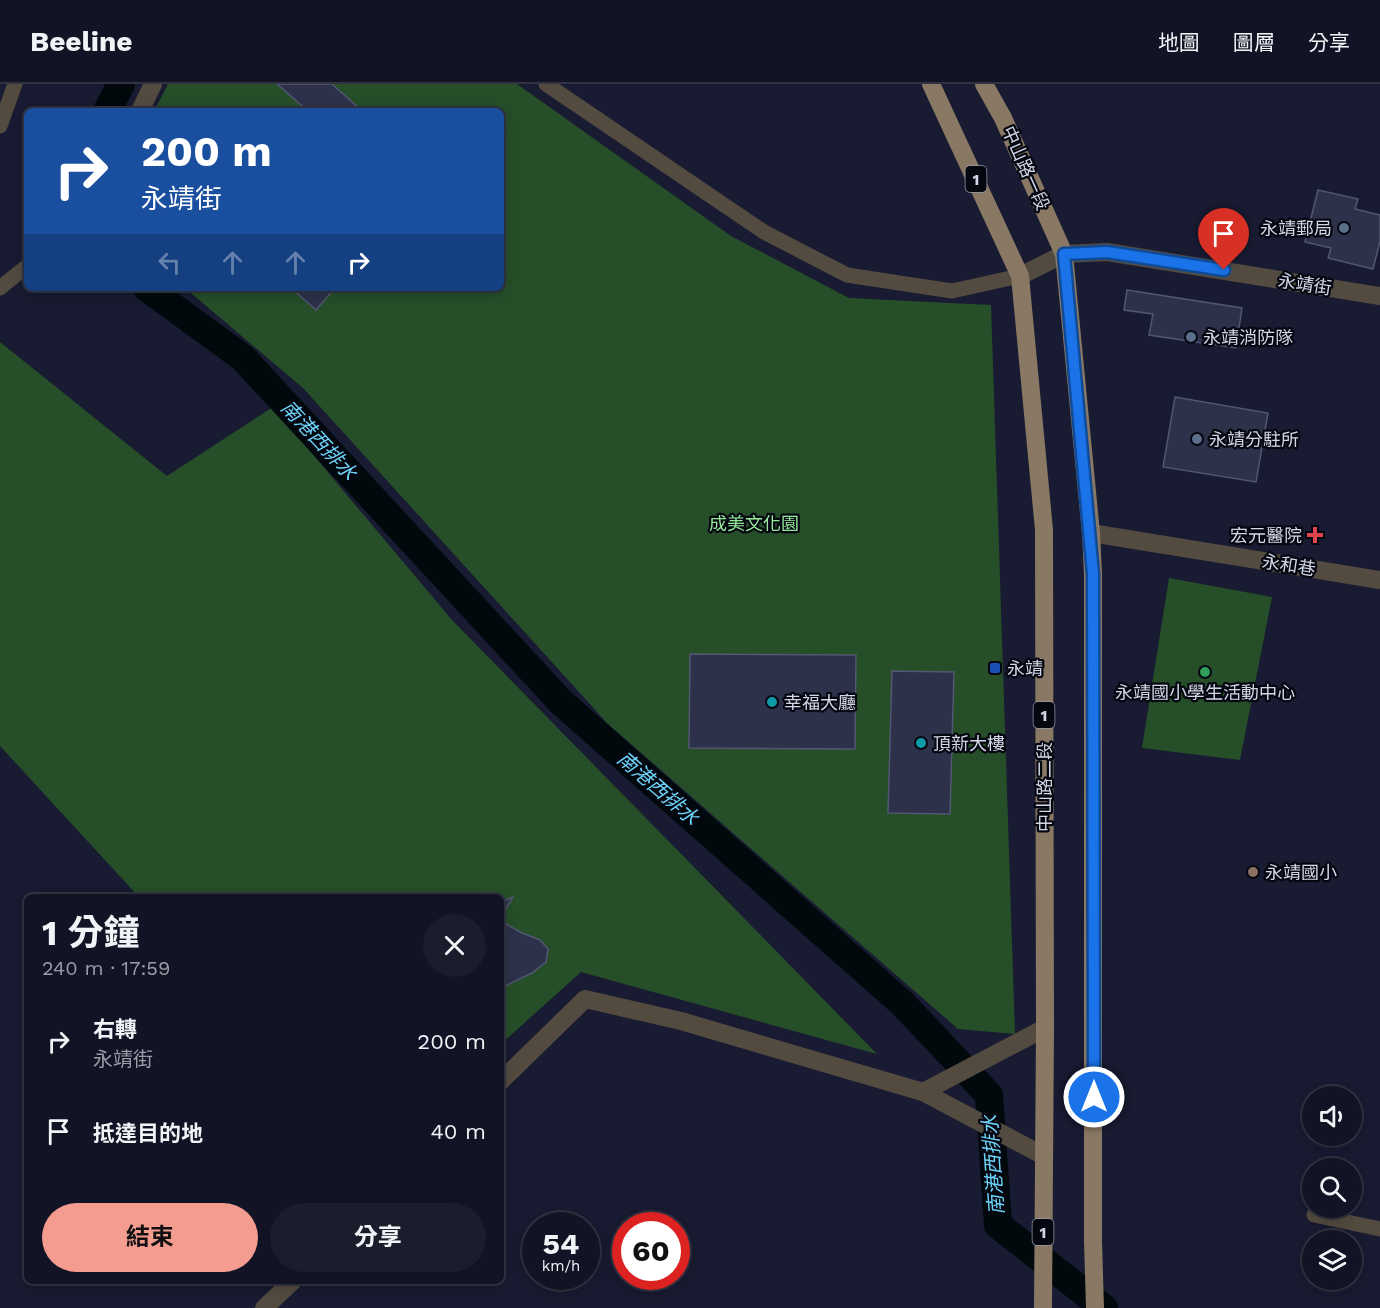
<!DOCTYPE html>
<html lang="zh-TW">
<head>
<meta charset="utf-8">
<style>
	:root { --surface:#121425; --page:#1b1d2d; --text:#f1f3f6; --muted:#9c9ea7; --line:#313342; --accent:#f59c90 }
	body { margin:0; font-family:"Work Sans","Noto Sans TC",sans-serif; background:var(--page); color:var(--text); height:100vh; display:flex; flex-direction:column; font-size:22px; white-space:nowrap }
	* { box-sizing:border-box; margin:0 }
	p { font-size:20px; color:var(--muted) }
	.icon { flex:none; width:33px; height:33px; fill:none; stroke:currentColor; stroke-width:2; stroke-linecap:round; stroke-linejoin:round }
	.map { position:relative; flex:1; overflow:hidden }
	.side { position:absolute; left:24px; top:810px; width:480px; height:390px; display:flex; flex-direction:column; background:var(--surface); border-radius:9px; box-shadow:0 3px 15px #0003,0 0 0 2px var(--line) }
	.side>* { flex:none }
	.guide { position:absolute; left:24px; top:24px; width:480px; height:183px; border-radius:9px; box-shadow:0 3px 15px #0003,0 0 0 2px var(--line); background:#1a4fa0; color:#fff; overflow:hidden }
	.buttons { position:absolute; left:1302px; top:1002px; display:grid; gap:12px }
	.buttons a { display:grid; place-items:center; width:60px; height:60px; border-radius:50%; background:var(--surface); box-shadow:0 3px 15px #0003,0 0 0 2px var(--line); font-size:30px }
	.speed { position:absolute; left:522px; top:1128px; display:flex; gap:12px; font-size:30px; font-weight:700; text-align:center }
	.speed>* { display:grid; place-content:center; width:78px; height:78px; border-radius:50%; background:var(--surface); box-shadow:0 3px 15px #0003,0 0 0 2px var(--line); line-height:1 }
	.speed small { font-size:15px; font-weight:400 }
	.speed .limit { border:9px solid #d22; background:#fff; color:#111 }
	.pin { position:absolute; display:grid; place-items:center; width:51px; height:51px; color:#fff; margin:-62px -26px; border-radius:50% 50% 50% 0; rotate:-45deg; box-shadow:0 0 6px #0007 }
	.pin .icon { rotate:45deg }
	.me { position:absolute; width:66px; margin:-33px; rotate:0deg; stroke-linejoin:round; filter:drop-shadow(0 0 4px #0008) }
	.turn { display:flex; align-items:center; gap:21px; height:126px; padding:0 18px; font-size:27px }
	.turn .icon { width:78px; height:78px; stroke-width:2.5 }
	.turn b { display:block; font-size:42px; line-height:51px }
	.lanes { display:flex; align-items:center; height:57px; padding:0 18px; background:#0003; justify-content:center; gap:30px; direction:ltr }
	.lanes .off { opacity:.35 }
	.round { display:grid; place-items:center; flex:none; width:63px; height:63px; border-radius:32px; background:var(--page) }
	.summary { display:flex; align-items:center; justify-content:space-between; height:102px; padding:0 18px }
	h1 { font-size:36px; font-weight:700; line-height:45px }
	.button { display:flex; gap:12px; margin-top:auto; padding:12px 18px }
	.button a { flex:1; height:69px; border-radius:36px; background:var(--accent); color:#111; font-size:24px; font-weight:700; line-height:69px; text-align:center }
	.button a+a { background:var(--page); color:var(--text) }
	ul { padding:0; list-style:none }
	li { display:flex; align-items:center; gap:18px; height:90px; padding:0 18px }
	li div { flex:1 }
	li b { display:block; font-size:22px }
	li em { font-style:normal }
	header { display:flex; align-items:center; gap:36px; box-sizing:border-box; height:84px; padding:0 30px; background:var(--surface); border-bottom:2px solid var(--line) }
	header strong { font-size:28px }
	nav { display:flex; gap:33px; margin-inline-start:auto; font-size:21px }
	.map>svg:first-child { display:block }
	.green { fill:#264e29 }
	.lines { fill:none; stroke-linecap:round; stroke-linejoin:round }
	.canal { stroke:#01090d; stroke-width:28 }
	.building { fill:#2d3149; stroke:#525772; stroke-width:1.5 }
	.service { stroke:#534b40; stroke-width:15 }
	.minor { stroke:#534b40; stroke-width:18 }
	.primary { stroke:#897863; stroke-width:18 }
	.route-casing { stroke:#114b97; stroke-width:15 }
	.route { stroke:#1a73e8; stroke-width:10 }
	.service-dot { fill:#5c6f8a; stroke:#050710; stroke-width:2 }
	.health-dot { fill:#e0444e; stroke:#050710; stroke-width:2 }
	.transit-dot { fill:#1a4fb4; stroke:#050710; stroke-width:2 }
	.leisure-dot { fill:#2e9e5b; stroke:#050710; stroke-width:2 }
	.culture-dot { fill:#0f9aa8; stroke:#050710; stroke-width:2 }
	.education-dot { fill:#8d6e63; stroke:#050710; stroke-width:2 }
	.labels { text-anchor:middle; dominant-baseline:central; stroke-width:4.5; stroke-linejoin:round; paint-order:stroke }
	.shield { fill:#050710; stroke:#9498a6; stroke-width:1.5 }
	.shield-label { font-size:16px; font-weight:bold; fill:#d2d6e6 }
	.street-label { font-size:18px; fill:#d2d6e6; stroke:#050710 }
	.poi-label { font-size:18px; fill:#d2d6e6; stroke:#050710; text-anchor:start }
	.park-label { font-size:18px; fill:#96ea9a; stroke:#050710 }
	.water-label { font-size:20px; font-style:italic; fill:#6dd4f9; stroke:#050710 }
</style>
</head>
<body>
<header>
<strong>Beeline</strong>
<nav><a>地圖</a><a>圖層</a><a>分享</a></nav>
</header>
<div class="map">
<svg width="1380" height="1224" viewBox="0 0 1380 1224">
	<rect width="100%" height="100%" fill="#181b31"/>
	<g class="green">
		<path d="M168,0H517L731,152L849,214L991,221L1015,950L958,945L608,640L303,304L185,204H501V27H154Z"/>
		<path d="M0,258L167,392L273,323L452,536L877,970L581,888L501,960V813H139L0,662Z"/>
		<path d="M1169,494L1272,513L1240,676L1142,664Z"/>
	</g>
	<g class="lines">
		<g class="canal">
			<path d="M107,27L121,0"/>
			<path d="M147,204L243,274L561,618L903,920L989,1011L998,1141L1104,1224"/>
		</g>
	</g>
	<g class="building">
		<path d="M277,0H332L362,27H308Z"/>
		<path d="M1318,106L1358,115L1355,125L1380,131V157L1373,185L1328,174L1331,164L1305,158Z"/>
		<path d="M291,204H335L316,226Z"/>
		<path d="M1127,206L1242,224L1236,264L1149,251L1153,230L1124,226Z"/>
		<path d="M1175,313L1268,329L1256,398L1163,383Z"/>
		<path d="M690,570L856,571L855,665L689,664Z"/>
		<path d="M892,587L954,588L950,730L888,729Z"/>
		<path d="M513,813L501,833V818Z"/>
		<path d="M501,837L522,849L540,856L548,865L546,878L532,889L507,901L501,907Z"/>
	</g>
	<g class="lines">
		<g class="service">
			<path d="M546,0L764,148L847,191L952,207L1020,192"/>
			<path d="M0,42L15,0"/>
			<path d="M0,204L27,182"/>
			<path d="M1314,1131L1380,1145"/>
		</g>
		<g class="minor">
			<path d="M140,27L153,0"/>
			<path d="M1020,192L1064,170L1107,168L1380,212"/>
			<path d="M1091,449L1380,496"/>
			<path d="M501,997L585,915L681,937L923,1008L1044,1072"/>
			<path d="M923,1008L1045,944"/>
			<path d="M264,1224L293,1197"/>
		</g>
		<g class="primary">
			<path d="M931,0L1020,192L1044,446L1045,944L1043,1224"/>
			<path d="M984,0L1003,34L1064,170L1091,449L1093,490V1156L1095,1224"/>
		</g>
	</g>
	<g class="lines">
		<g class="route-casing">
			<path id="route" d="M1094,1013L1093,490L1064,170L1107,168L1224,186"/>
		</g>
		<use href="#route" class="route"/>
	</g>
	<g class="service-dot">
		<circle cx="1344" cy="144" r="6"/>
		<circle cx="1191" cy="253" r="6"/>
		<circle cx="1197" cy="355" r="6"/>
	</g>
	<path class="health-dot" d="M1312 442h6v6h6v6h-6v6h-6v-6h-6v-6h6z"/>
	<rect class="transit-dot" x="989" y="578" width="12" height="12" rx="3"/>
	<circle class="leisure-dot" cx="1205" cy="588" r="6"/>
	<g class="culture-dot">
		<circle cx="772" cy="618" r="6"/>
		<circle cx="921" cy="659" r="6"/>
	</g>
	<circle class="education-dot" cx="1253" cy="788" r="6"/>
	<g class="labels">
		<g class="shield">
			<rect x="965.5" y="82" width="21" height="26" rx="4.5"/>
			<rect x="1033.5" y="618" width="21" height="26" rx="4.5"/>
			<rect x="1032.5" y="1135" width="21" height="26" rx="4.5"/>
		</g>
		<g class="shield-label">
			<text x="976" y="95">1</text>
			<text x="1044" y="631">1</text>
			<text x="1043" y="1148">1</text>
		</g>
		<g class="street-label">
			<text transform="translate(1026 84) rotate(66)">中山路一段</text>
			<text transform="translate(1305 200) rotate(9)">永靖街</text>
			<text transform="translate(1289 481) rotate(9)">永和巷</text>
			<text transform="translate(1044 703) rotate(-90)">中山路二段</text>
		</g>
		<g class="poi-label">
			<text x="1332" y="144" text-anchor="end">永靖郵局</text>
			<text x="1203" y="253">永靖消防隊</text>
			<text x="1209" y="355">永靖分駐所</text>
			<text x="1302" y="451" text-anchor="end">宏元醫院</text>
			<text x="1007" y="584">永靖</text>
			<text x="1205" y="608" text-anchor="middle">永靖國小學生活動中心</text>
			<text x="784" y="618">幸福大廳</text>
			<text x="933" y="659">頂新大樓</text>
			<text x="1265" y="788">永靖國小</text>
		</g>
		<g class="park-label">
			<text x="754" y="439">成美文化園</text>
		</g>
		<g class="water-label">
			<text transform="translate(319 356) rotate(47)">南港西排水</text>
			<text transform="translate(658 704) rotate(41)">南港西排水</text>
			<text transform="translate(993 1081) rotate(-94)">南港西排水</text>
		</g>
	</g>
</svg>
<div class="buttons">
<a><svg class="icon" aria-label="sound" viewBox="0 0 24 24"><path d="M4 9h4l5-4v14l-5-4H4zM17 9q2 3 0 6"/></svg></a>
<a><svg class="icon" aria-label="search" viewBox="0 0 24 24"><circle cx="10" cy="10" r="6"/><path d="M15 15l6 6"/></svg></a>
<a><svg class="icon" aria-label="layers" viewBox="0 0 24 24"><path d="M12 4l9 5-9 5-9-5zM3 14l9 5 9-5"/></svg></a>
</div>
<div class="speed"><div>54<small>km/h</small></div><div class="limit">60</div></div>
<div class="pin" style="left:1224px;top:186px;background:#d93025"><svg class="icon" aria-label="arrive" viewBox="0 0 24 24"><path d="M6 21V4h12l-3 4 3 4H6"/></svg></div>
<svg class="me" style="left:1094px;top:1013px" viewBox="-20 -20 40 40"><circle r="17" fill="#1a73e8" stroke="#fff" stroke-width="3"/><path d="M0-11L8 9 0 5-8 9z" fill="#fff"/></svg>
<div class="guide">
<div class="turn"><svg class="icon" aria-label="right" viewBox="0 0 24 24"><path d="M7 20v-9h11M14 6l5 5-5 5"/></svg><div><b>200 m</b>永靖街</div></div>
<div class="lanes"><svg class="icon off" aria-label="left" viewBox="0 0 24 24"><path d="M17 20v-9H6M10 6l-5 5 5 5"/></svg><svg class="icon off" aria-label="ahead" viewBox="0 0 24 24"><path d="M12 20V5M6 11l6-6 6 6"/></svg><svg class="icon off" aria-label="ahead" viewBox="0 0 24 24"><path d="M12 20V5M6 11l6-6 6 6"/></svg><svg class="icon" aria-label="right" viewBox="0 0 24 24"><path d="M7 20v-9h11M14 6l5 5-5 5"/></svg></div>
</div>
<section class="side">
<div class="summary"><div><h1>1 分鐘</h1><p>240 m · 17:59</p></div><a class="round"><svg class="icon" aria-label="close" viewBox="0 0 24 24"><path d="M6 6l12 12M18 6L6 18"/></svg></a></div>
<ul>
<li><svg class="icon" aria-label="right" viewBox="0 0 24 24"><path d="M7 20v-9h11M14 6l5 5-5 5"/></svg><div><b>右轉</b><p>永靖街</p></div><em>200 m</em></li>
<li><svg class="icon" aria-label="arrive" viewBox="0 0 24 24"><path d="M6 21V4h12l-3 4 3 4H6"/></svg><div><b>抵達目的地</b></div><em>40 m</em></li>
</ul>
<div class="button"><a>結束</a><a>分享</a></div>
</section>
</div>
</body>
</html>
